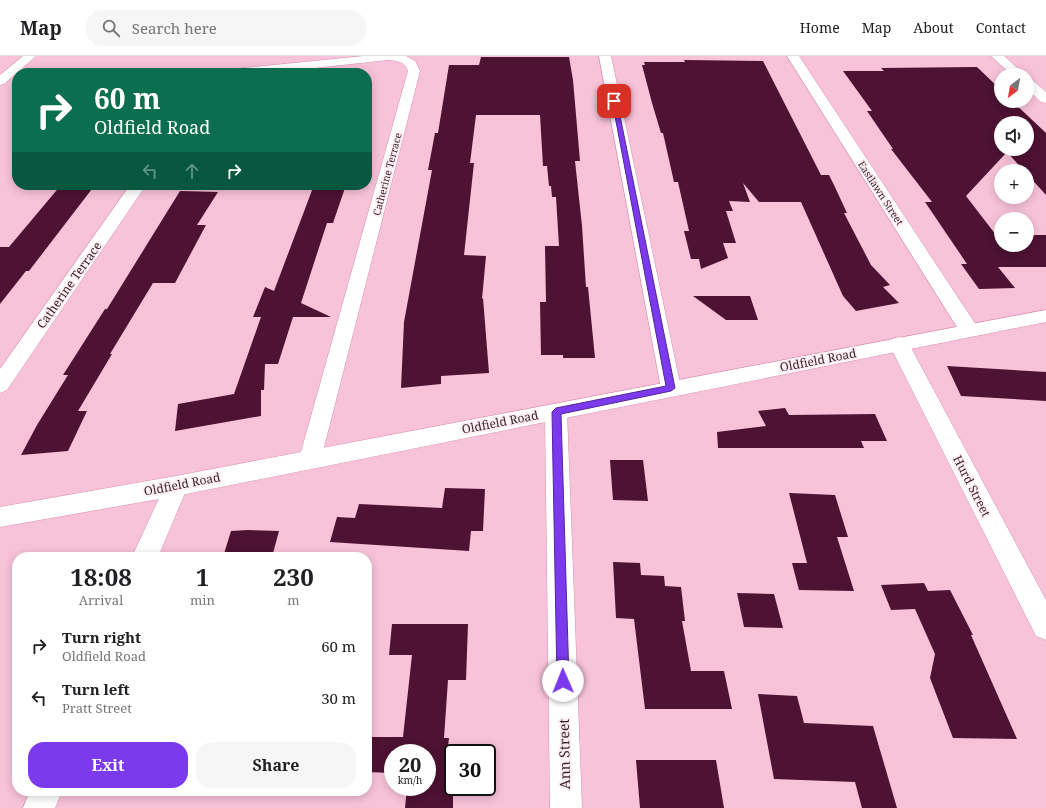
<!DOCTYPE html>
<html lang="en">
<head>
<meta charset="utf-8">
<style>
	:root { --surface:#fff; --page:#f6f6f6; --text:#202124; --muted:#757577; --line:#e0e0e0; --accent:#7c3aed }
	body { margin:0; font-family:"Noto Serif",serif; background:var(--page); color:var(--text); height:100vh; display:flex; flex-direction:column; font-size:15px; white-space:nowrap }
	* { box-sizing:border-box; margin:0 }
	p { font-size:13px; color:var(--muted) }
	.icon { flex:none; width:22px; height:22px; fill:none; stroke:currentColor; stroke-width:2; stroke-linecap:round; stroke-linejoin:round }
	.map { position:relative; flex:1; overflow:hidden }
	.side { position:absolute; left:12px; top:496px; width:360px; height:244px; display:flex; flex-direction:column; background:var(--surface); border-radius:16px; box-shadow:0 2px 10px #0003 }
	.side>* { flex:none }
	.guide { position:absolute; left:12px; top:12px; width:360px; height:122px; border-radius:16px; box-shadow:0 2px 10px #0003; background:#0b6e4f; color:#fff; overflow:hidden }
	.needle { width:26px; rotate:211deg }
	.tools { position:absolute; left:994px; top:12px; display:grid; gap:8px }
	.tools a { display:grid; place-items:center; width:40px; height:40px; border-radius:50%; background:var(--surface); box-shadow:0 2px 10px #0003; font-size:20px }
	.speed { position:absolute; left:384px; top:688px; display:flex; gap:8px; font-size:20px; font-weight:700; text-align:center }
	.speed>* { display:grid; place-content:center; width:52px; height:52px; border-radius:50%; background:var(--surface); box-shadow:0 2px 10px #0003; line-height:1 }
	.speed small { font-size:10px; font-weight:400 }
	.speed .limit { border:2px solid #111; border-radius:6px; background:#fff; color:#111 }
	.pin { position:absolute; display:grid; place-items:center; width:34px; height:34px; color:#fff; margin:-17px; border-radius:8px; box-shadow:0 2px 6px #0006 }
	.me { position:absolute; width:44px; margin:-22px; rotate:359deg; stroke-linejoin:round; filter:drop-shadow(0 0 3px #0008) }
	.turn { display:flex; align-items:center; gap:14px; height:84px; padding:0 16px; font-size:18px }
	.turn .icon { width:52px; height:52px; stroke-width:2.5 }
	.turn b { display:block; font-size:28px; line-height:34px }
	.lanes { display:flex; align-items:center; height:38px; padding:0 16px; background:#0003; justify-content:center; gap:20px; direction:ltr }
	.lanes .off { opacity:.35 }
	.eta { display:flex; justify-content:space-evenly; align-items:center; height:68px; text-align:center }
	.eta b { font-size:24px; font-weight:700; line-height:28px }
	.action { display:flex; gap:8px; margin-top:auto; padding:8px 16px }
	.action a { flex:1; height:46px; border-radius:16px; background:var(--accent); color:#fff; font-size:16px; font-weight:700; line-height:46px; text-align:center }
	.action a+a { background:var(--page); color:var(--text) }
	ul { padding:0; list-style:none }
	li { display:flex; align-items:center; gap:12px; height:52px; padding:0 16px }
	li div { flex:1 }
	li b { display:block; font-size:15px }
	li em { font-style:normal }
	header { display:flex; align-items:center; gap:24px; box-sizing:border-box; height:56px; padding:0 20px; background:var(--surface); border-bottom:1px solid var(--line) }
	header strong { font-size:19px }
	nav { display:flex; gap:22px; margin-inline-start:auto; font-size:14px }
	.search { width:280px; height:36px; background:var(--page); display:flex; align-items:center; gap:10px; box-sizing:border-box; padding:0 14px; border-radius:16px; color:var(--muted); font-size:15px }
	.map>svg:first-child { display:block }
	.building { fill:#4e1232; fill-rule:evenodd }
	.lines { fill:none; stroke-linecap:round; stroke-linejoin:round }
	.minor-casing { stroke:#d493b0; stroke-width:1 }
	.tertiary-casing { stroke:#d493b0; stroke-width:1 }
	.minor { fill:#fff; fill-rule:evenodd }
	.tertiary { fill:#fff; fill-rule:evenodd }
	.route { fill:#7c3aed; stroke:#51269a }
	.labels { text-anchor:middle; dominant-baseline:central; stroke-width:4; stroke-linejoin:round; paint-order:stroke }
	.far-street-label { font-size:10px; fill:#381e2a; stroke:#fff0f6 }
	.street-label { font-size:12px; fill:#381e2a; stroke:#fff0f6 }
	.near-street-label { font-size:14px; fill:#381e2a; stroke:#fff0f6 }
</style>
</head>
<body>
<header>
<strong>Map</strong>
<div class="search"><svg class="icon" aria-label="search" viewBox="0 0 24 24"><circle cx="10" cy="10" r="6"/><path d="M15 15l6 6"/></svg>Search here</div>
<nav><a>Home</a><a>Map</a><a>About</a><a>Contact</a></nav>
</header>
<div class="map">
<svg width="1046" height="752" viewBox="0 0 1046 752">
	<rect width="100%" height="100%" fill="#f8c2d9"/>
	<g class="building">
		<path d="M481,1H569L573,24L580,105H575L582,170L586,231H588L595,302H563V299H541L540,246H546L545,190H559L556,141H552L551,130H549L547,110H543L540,59H476L470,107H474L464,199L486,200L482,243L483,242L489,317L441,320V328L401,332L404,266L432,114H428L435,77H438L449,9H479Z"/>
		<path d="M684,4L763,5L821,119H829L834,129L847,157H844L871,209L890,229L883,231L899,247L856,255L843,240L801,146H759L743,127L750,146L729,145L733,155H726L736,187H723L728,202L701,213L699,203H691L684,175H689L678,126H674L663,77H661L652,47L642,9H645L644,6H685Z"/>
		<path d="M977,11L1001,34V45H1012L1046,77V139L1027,118V115H1024L1007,96L966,140L996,179H1001V189H1027V179H1046V211H998L1015,232L979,233L961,208H967L925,146H932L891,93H893L867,55H872L843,15H884L881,12ZM1001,67H1027V93H1001Z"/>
		<path d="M61,129H95L29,215H26L0,248V191H9Z"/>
		<path d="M314,129H346L333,167H327L301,247L331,261H293L278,308H265L264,334H261V360L175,375L178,348L234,338L261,261H253L265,231L274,235Z"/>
		<path d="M180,135L218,136L197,169H206L175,227H153L110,298H112L78,355H87L68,395L21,399L37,369L68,319H63L105,253H107Z"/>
		<path d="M693,240H750L758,264H726Z"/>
		<path d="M947,310L1046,316V345L961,340Z"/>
		<path d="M785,352L789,359L875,358L887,385H861L864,392H718L717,376L766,370L758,355Z"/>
		<path d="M610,404H643L648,445L613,444Z"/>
		<path d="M445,432L485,433L483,475H471L469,495L330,486L337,461L355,462L359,448L442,452Z"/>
		<path d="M789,437L835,439L848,481H837L854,535L799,534L792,507H807Z"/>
		<path d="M248,474L279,475L272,501H223L231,475Z"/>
		<path d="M613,506L640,507L641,519L664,520L665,530L681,531L685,565H682L691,615H724L732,653H645L634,563L616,562Z"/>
		<path d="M924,527L928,535L950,534L973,579H971L1017,683L953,682L930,622L935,598L915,553L891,554L881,529Z"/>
		<path d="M737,537L774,538L783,572L744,571Z"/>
		<path d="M392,568H468L466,624H448L444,682H449L447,699H453V752H405L407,731H427V697H393V717L367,716V702L370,681H403L412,599H389Z"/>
		<path d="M758,638L797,640L804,667L873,670L897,752H862L855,726L774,723Z"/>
		<path d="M636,704H716L724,752H640Z"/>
	</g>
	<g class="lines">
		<g class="minor-casing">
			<g id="minor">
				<path d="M364,0H406L415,5L420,15L321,403L318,409L310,412L302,409L299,403L408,15C405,5 397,5 388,4L269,17H228L230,14L234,13Z"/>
				<path d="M599,0H611L681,332L678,337L671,340L664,337L661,332Z"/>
				<path d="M787,0H799L976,269L979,274L976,279L969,281L962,279Z"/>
				<path d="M991,0H1004L1025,19H1012Z"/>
				<path d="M1027,22L1031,23L1046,36V47L1041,46L1027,33Z"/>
				<path d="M130,129H146L7,334L0,337V313Z"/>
				<path d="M899,281L906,283L909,288L1046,544V584L1036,580L889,288L892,283Z"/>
				<path d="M556,348L564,350L567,356L582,752H550L545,356L548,350Z"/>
				<path d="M176,420L184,423L188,430L158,501H132L168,423Z"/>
				<path d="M30,735H62L55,752H23Z"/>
			</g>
		</g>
		<g class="tertiary-casing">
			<g id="tertiary">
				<path d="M23,0H36L4,28L0,29V19Z"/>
				<path d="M1046,254V266L176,440L0,471V451L176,420Z"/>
			</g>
		</g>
		<use href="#minor" class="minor"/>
		<use href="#tertiary" class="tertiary"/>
	</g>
	<path class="route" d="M612,44L617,45L675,332L671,335L561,358L569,625L567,629L563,631L558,629L557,625L552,356L556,352L666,330Z"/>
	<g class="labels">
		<g class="far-street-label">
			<text transform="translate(387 118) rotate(-75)">Catherine Terrace</text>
			<text transform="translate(881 137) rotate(57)">Eastlawn Street</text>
		</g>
		<g class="street-label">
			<text transform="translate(69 229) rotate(-55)">Catherine Terrace</text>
			<text transform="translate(818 304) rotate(-11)">Oldfield Road</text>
			<text transform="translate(500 366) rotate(-11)">Oldfield Road</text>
			<text transform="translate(182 428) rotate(-11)">Oldfield Road</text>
			<text transform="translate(972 430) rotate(63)">Hurd Street</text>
		</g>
		<g class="near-street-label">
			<text transform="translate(564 698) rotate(-91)">Ann Street</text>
		</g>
	</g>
</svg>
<div class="tools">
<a><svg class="needle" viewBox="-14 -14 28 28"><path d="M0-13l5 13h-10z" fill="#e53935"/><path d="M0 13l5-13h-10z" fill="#757577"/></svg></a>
<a><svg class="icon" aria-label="sound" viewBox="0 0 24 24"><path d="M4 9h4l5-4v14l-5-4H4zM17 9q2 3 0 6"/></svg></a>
<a>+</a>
<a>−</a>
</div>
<div class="speed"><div>20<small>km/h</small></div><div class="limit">30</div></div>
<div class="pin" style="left:614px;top:45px;background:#d93025"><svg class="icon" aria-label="arrive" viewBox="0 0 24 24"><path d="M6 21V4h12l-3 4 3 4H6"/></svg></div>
<svg class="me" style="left:563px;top:625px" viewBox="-20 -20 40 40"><circle r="19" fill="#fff"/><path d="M0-13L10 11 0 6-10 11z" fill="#7c3aed"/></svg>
<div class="guide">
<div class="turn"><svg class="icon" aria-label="right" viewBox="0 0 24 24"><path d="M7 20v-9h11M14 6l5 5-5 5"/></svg><div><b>60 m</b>Oldfield Road</div></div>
<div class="lanes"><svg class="icon off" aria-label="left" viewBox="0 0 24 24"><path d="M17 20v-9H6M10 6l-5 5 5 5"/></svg><svg class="icon off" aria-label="ahead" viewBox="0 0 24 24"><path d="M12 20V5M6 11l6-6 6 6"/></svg><svg class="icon" aria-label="right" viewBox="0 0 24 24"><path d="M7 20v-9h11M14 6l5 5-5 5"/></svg></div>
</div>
<section class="side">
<div class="eta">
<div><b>18:08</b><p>Arrival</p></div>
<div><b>1</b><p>min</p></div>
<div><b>230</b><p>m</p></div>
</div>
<ul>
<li><svg class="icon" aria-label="right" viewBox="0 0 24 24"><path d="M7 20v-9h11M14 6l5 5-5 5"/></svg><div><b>Turn right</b><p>Oldfield Road</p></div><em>60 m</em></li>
<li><svg class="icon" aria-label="left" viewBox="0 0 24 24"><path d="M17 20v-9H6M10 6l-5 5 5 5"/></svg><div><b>Turn left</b><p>Pratt Street</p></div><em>30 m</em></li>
</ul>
<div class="action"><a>Exit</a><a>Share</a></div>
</section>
</div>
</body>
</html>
